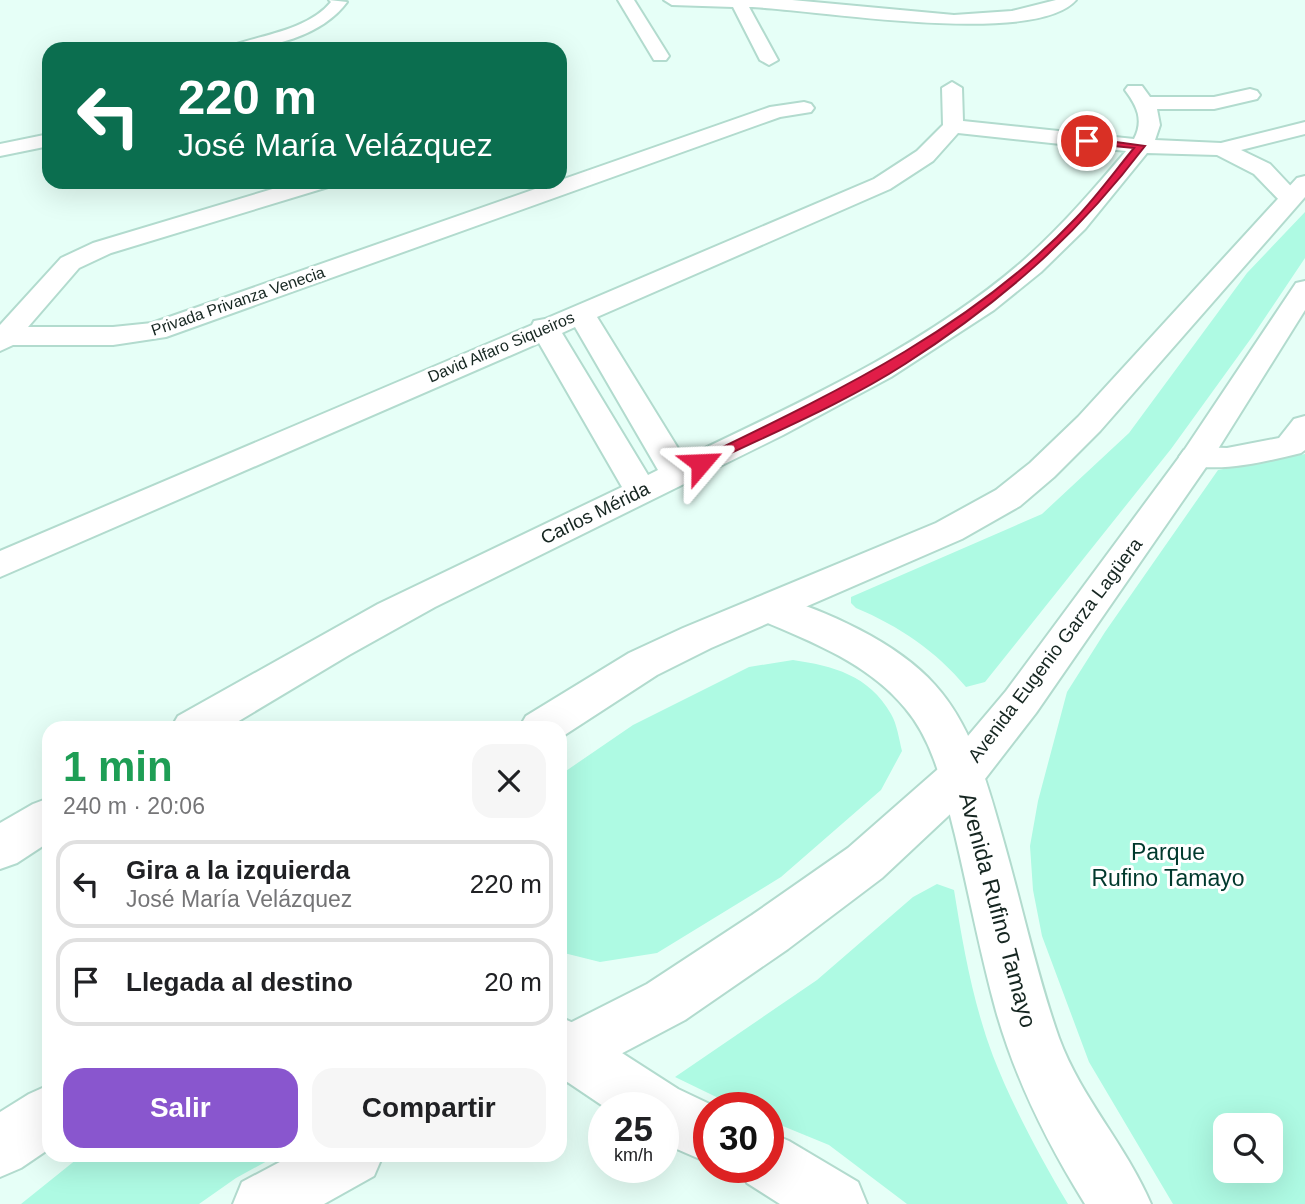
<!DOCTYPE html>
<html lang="es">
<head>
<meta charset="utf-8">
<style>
	:root { --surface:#fff; --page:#f6f6f6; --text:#202124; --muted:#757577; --line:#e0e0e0; --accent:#8956ce }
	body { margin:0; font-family:Arial,sans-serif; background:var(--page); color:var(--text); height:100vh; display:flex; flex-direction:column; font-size:26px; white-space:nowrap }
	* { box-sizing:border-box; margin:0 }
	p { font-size:23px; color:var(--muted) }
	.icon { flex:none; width:38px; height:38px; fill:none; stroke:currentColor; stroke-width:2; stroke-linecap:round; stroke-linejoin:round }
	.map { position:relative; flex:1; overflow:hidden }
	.details { position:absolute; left:42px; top:721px; width:525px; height:441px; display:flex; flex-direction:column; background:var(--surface); border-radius:21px; box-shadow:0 7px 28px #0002 }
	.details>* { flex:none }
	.top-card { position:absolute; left:42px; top:42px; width:525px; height:147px; border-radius:21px; box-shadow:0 7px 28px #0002; background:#0b6e4f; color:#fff; overflow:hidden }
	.buttons { position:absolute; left:1213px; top:1113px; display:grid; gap:14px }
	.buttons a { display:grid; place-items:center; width:70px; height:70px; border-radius:14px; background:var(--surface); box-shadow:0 7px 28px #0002; font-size:35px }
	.speed { position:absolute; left:588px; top:1092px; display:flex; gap:14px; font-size:35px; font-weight:700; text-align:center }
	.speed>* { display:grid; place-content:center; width:91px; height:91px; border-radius:50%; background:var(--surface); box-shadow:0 7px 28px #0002; line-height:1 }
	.speed small { font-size:18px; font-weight:400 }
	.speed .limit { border:10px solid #d22; background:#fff; color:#111 }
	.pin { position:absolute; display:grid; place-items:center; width:60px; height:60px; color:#fff; margin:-30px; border:4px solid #fff; border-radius:50%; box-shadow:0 2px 7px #0007 }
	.me { position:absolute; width:77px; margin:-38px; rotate:64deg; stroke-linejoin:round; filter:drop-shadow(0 0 5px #0008) }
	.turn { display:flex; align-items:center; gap:24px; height:147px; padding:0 21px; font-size:32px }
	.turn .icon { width:91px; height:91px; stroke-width:2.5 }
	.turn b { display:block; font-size:49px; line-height:60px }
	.round { display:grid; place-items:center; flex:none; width:74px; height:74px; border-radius:21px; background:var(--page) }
	.head { display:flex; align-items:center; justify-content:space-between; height:119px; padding:0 21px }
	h1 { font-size:42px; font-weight:700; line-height:52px; color:#1e9e55 }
	.action { display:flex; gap:14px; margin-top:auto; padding:14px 21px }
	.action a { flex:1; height:80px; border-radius:21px; background:var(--accent); color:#fff; font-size:28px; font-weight:700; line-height:80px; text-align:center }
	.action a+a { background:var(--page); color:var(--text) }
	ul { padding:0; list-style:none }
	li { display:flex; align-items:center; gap:21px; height:88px; margin:0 14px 10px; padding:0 7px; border:4px solid var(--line); border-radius:21px }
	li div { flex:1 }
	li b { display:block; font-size:26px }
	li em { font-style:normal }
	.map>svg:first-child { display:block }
	.green { fill:#aefae3; fill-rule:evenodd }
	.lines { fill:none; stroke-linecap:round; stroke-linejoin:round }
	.minor-casing { stroke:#b2dbce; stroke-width:4 }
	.major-casing { stroke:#b2dbce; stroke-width:4 }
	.minor { fill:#fff; fill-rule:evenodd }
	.major { fill:#fff; fill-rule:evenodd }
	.route { fill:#e11d48; stroke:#92132f; stroke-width:2 }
	.labels { text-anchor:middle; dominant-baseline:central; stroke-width:6; stroke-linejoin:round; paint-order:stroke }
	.far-street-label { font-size:16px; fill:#162621; stroke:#fff }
	.street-label { font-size:19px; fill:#162621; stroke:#fff }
	.near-park-label { font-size:23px; fill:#00392d; stroke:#fff }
	.near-street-label { font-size:23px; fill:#162621; stroke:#fff }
</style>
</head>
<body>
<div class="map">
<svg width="1305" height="1204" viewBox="0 0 1305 1204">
	<rect width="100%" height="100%" fill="#e6fff7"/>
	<g class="green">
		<path d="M1305,212V258L1252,337L1171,449L985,682L966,687C936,651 899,626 856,608L851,603V597L1042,514L1129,433L1247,273Z"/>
		<path d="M1305,454V1204H1173L1089,1062L1042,936L1033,890L1030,846L1038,801L1067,692L1105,632L1218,470ZM1225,1125H1270V1171H1225Z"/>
		<path d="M793,660C833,666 869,675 891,714C897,724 899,739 902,751L881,790L781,877L657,953L600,962L560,952V775L633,725L749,667Z"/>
		<path d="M937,884L954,890C963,946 973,1003 993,1056C1011,1103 1042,1161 1068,1204H907L829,1145L768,1120V1108H739L675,1077L817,980L913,897Z"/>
		<path d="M82,1155H278L236,1178L199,1204H21Z"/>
	</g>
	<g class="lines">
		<g class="minor-casing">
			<g id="minor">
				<path d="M329,0L347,2C322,36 270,49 230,49L233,45C264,35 309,29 331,2Z"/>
				<path d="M618,0H634L669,56L666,60H654Z"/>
				<path d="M664,0H792L954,15L1012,11L1056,0H1076C1034,48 813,9 749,7L778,60L769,65L760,60L733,7L672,5Z"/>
				<path d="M952,82L962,88L963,121L1134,139C1144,120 1137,106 1125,90L1128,86H1142L1150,97H1214L1250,89L1257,91L1260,95L1257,99L1214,109H1157L1160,125L1155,140L1221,143L1305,122V134L1241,150L1270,164L1302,198L1298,203H1282L1254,174L1217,155L1147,153L1085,229L1041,272L994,310L891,377L783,435L435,607L349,655L227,728H171L178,716L378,604L622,487L539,343L0,577V551L532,325L534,321L545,319L874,179L917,151L943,125L942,88ZM958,133L1126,151C1094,189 1062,226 1024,260C925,346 801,402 684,458L597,317L890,189L933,161ZM575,327L658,470L648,475L562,333Z"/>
				<path d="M804,102L811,104L814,108L811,112L780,117L166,337L113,345H13L0,351V325L61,258L93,243L296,182H331L328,187L111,253L79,268L28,327H113L152,323L770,107Z"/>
				<path d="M49,134V146L0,156V144Z"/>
				<path d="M1305,416V450L1301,453C1263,462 1222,473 1184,464L1179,457L1184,450L1196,447L1227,448L1279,438L1294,419Z"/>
				<path d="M770,594C825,610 897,642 935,685C973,727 988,786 1003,839C1022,905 1036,973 1059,1038C1081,1098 1126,1145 1151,1204H1085C1047,1143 1016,1081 996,1011C980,953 969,894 955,835C944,792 935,743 905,708C867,662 809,641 756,618L751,608L756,598Z"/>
				<path d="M49,798V842L17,863L0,869V823L33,804Z"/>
				<path d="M560,1017L580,1026L678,1089L718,1108H709V1163L663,1143V1108H606L560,1077Z"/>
				<path d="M768,1132L789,1141L858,1182L867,1204H780L747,1183L740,1167H768Z"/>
			</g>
		</g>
		<g class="major-casing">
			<g id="major">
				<path d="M1305,176V197L1100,431L1054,477L1020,506L962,539L711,648L657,675L560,738V728H519L526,716L629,653L683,628L936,523L996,490L1030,463L1078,417L1297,178Z"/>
				<path d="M1305,281V310L1213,457L1036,713L978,788L882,878L788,949L685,1020L560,1086V1028L647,984L752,915L848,848L946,762L1006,691L1183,452L1296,283Z"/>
				<path d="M49,1085V1149L21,1168L0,1177V1112L29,1094Z"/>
				<path d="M293,1155H383L374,1176L324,1204H233L242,1182Z"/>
			</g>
		</g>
		<use href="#minor" class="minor"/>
		<use href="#major" class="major"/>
	</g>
	<path class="route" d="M1087,138L1145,146C1076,237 1001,302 905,364C843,404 772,433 706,465H696V460C832,394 971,329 1076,218C1097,196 1115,171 1134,148L1084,143V139Z"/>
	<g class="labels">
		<g class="far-street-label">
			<text transform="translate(238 301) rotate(-19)">Privada Privanza Venecia</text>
			<text transform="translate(501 347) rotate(-23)">David Alfaro Siqueiros</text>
		</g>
		<g class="street-label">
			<text transform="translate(595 513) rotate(-26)">Carlos Mérida</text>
			<text transform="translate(1055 650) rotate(-53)">Avenida Eugenio Garza Lagüera</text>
		</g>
		<g class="near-park-label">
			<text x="1168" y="852">Parque<tspan x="1168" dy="26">Rufino Tamayo</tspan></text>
		</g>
		<g class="near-street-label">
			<text transform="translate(998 910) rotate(75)">Avenida Rufino Tamayo</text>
		</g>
	</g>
</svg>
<div class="buttons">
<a><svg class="icon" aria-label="search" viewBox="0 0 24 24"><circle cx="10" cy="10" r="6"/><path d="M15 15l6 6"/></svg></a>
</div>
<div class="speed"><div>25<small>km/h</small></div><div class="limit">30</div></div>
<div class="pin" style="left:1087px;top:141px;background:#d93025"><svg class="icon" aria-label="arrive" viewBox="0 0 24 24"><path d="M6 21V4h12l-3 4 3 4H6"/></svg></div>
<svg class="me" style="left:701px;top:463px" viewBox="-20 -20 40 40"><path d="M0-17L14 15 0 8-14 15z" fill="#e11d48" stroke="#fff" stroke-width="4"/></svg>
<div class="top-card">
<div class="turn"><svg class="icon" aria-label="left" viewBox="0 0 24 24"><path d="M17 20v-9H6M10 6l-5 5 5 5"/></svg><div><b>220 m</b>José María Velázquez</div></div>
</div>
<section class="details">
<div class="head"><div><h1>1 min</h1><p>240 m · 20:06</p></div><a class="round"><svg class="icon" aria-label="close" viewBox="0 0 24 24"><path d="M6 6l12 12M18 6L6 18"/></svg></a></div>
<ul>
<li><svg class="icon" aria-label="left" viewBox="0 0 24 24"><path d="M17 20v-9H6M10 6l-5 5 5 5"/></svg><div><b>Gira a la izquierda</b><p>José María Velázquez</p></div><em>220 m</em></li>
<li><svg class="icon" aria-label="arrive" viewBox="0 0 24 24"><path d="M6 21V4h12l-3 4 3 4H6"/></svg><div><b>Llegada al destino</b></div><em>20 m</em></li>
</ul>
<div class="action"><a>Salir</a><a>Compartir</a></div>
</section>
</div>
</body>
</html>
